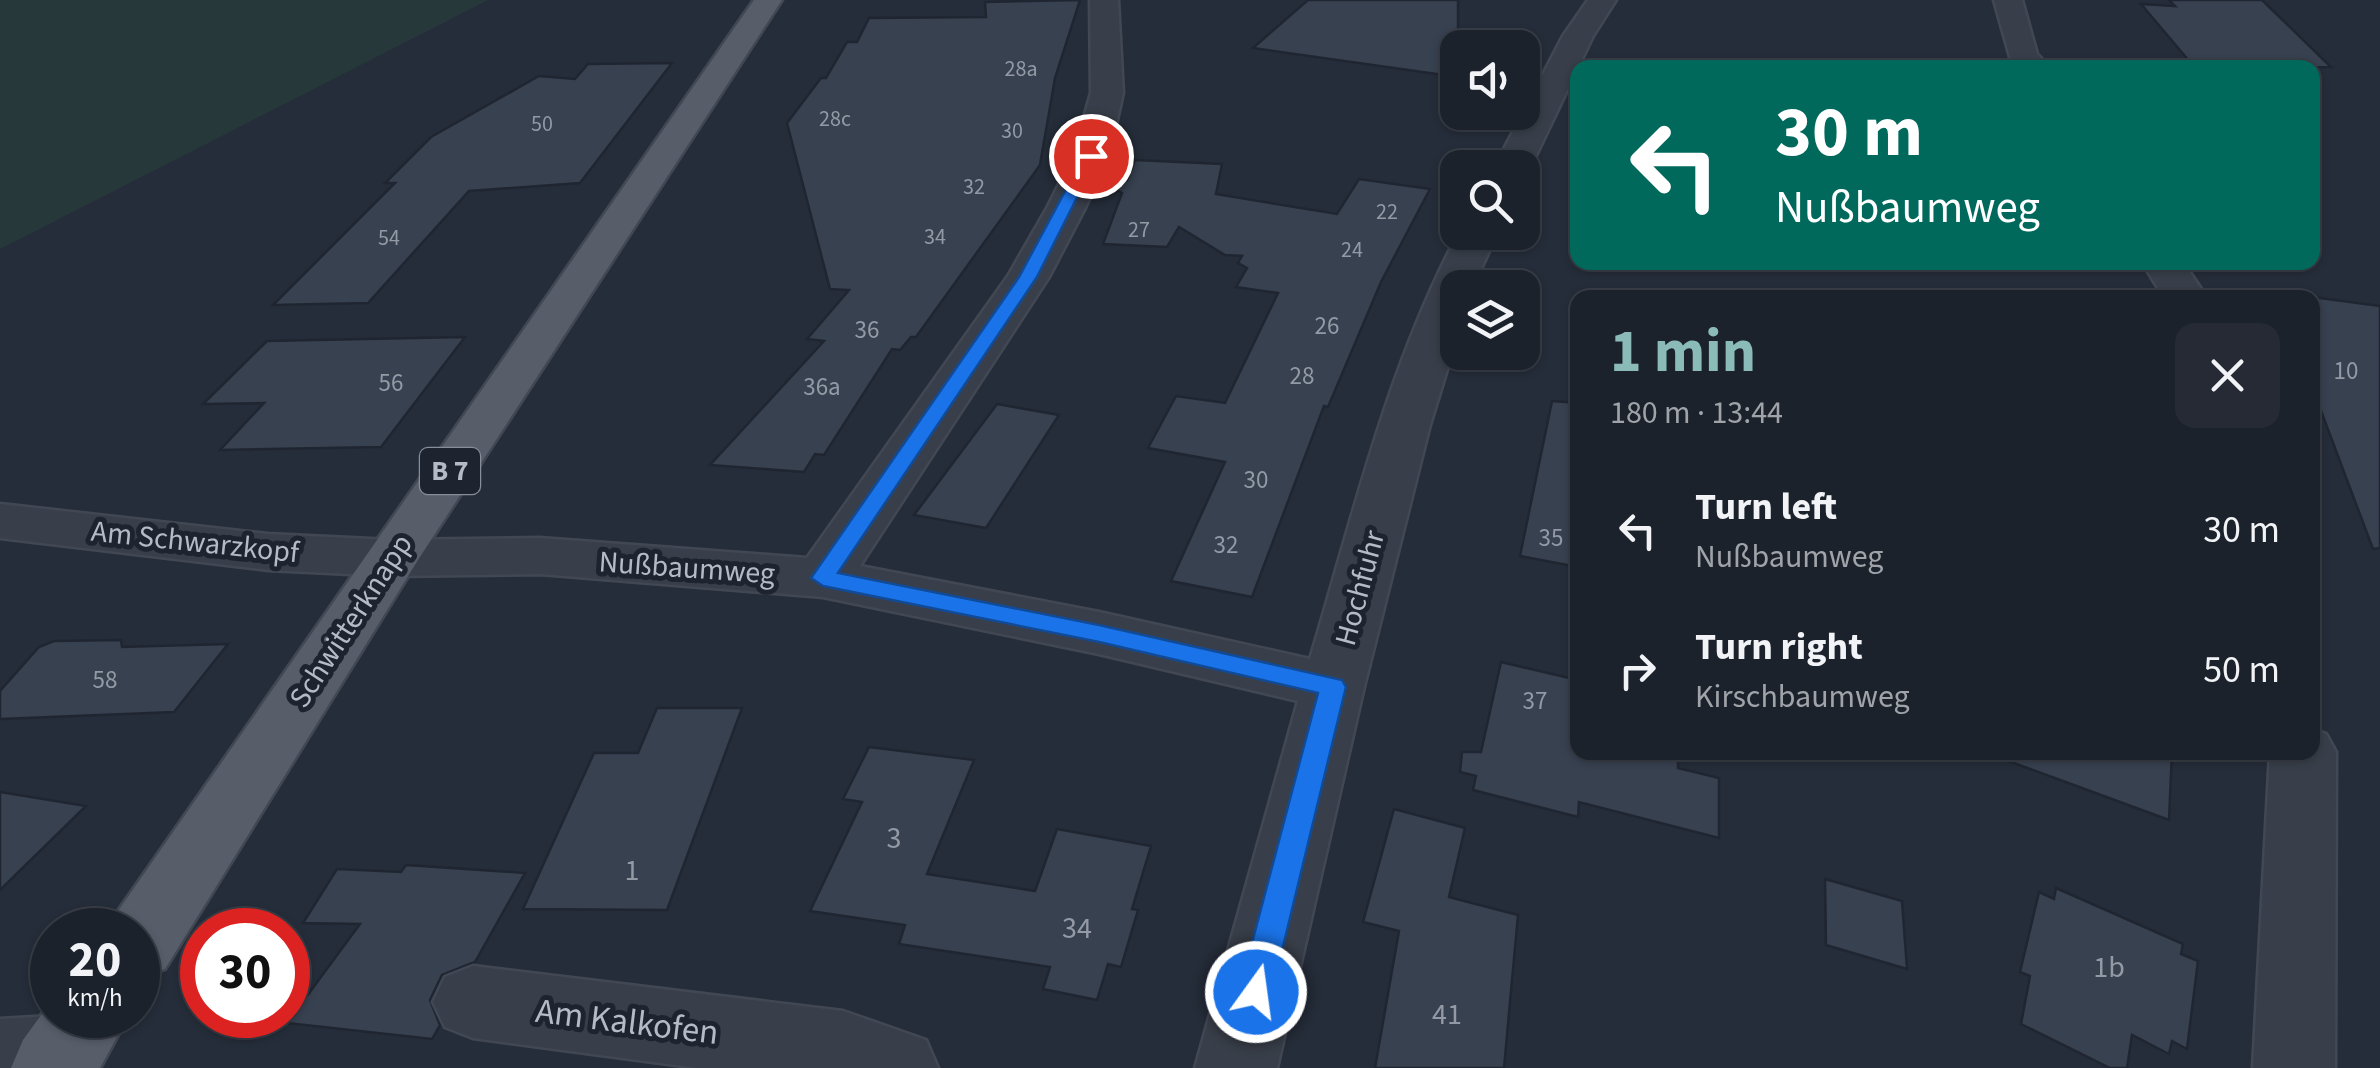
<!DOCTYPE html>
<html lang="en">
<head>
<meta charset="utf-8">
<style>
	:root { --surface:#1c222c; --page:#252a34; --text:#f1f3f6; --muted:#a0a4a9; --line:#3a3f48; --accent:#8bbbb9 }
	body { margin:0; font-family:"Source Sans 3",sans-serif; background:var(--page); color:var(--text); height:100vh; display:flex; flex-direction:column; font-size:38px; white-space:nowrap }
	* { box-sizing:border-box; margin:0 }
	p { font-size:32px; color:var(--muted) }
	.icon { flex:none; width:55px; height:55px; fill:none; stroke:currentColor; stroke-width:2; stroke-linecap:round; stroke-linejoin:round }
	.map { position:relative; flex:1; overflow:hidden }
	.details { position:absolute; left:1570px; top:290px; width:750px; height:470px; display:flex; flex-direction:column; background:var(--surface); border-radius:20px; box-shadow:0 2px 8px #0004,0 0 0 2px var(--line) }
	.details>* { flex:none }
	.hud { position:absolute; left:1570px; top:60px; width:750px; height:210px; border-radius:20px; box-shadow:0 2px 8px #0004,0 0 0 2px var(--line); background:#00695c; color:#fff; overflow:hidden }
	.buttons { position:absolute; left:1440px; top:30px; display:grid; gap:20px }
	.buttons a { display:grid; place-items:center; width:100px; height:100px; border-radius:20px; background:var(--surface); box-shadow:0 2px 8px #0004,0 0 0 2px var(--line); font-size:50px }
	.speed { position:absolute; left:30px; top:908px; display:flex; gap:20px; font-size:50px; font-weight:700; text-align:center }
	.speed>* { display:grid; place-content:center; width:130px; height:130px; border-radius:50%; background:var(--surface); box-shadow:0 2px 8px #0004,0 0 0 2px var(--line); line-height:1 }
	.speed small { font-size:25px; font-weight:400 }
	.speed .limit { border:15px solid #d22; background:#fff; color:#111 }
	.pin { position:absolute; display:grid; place-items:center; width:85px; height:85px; color:#fff; margin:-42px; border:5px solid #fff; border-radius:50%; box-shadow:0 2px 10px #0007 }
	.me { position:absolute; width:110px; margin:-55px; rotate:14deg; stroke-linejoin:round; filter:drop-shadow(0 0 8px #0008) }
	.turn { display:flex; align-items:center; gap:35px; height:210px; padding:0 40px; font-size:45px }
	.turn .icon { width:130px; height:130px; stroke-width:2.5 }
	.turn b { display:block; font-size:70px; line-height:85px }
	.round { display:grid; place-items:center; flex:none; width:105px; height:105px; border-radius:20px; background:var(--page) }
	.overview { display:flex; align-items:center; justify-content:space-between; height:170px; padding:0 40px }
	h1 { font-size:60px; font-weight:700; line-height:75px; color:var(--accent) }
	ul { padding:0; list-style:none }
	li { display:flex; align-items:center; gap:30px; height:140px; padding:0 40px }
	li div { flex:1 }
	li b { display:block; font-size:38px }
	li em { font-style:normal }
	.map>svg:first-child { display:block }
	.green { fill:#27383b }
	.building { fill:#384150; stroke:#202631; stroke-width:2.5 }
	.lines { fill:none; stroke-linecap:round; stroke-linejoin:round }
	.minor-casing { stroke:#424853; stroke-width:5 }
	.primary-casing { stroke:#424853; stroke-width:5 }
	.minor { fill:#393f4a; fill-rule:evenodd }
	.primary { fill:#575e6a; fill-rule:evenodd }
	.route { fill:#1a73e8; stroke:#114b97; stroke-width:2.5 }
	.labels { text-anchor:middle; dominant-baseline:central; stroke-width:10; stroke-linejoin:round; paint-order:stroke }
	.far-number-label { font-size:22px; fill:#939aa6 }
	.number-label { font-size:25px; fill:#939aa6 }
	.shield { fill:#1e242f; stroke:#878d99; stroke-width:2.5 }
	.shield-label { font-size:28px; font-weight:bold; fill:#b4bac6 }
	.street-label { font-size:30px; fill:#b4bac6; stroke:#1e242f }
	.near-number-label { font-size:30px; fill:#939aa6 }
	.near-street-label { font-size:35px; fill:#b4bac6; stroke:#1e242f }
</style>
</head>
<body>
<div class="map">
<svg width="2380" height="1068" viewBox="0 0 2380 1068">
	<rect width="100%" height="100%" fill="#252d3a"/>
	<path class="green" d="M0,0H488L0,249Z"/>
	<g class="building">
		<path d="M1080,0L1055,78L1040,165L916,337H911L900,350L892,349L824,455L815,454L804,472L710,465L824,341L807,339L849,290L830,289L787,123L821,78H826L847,42H857L869,18L986,17L985,2Z"/>
		<path d="M1308,0H1458V77L1253,48Z"/>
		<path d="M2169,0H2262L2331,67L2195,68L2141,4L2175,6Z"/>
		<path d="M672,63L580,183L469,191L368,303L273,305L395,183H385L431,137L539,76L575,79L588,64Z"/>
		<path d="M1135,160L1222,164L1216,194L1337,214L1359,179L1430,189L1381,282L1328,407L1324,406L1252,597L1171,581L1225,462L1148,448L1176,396L1225,403L1278,293L1236,287L1247,268L1238,263L1242,256L1225,255L1179,227L1167,247L1103,244L1122,193L1102,181L1104,176L1127,180Z"/>
		<path d="M2312,297L2380,306V548L2373,549L2312,387Z"/>
		<path d="M465,337L381,447L220,450L264,403L203,404L267,341Z"/>
		<path d="M1552,401L1578,403V567L1520,556Z"/>
		<path d="M997,404L1059,415L986,528L914,515Z"/>
		<path d="M121,640L122,647L228,644L174,712L0,719V691L39,647L54,641Z"/>
		<path d="M1501,662L1578,680V752H1678V768L1719,778V838L1579,802L1578,817L1473,790L1476,776L1460,772L1462,752H1481Z"/>
		<path d="M657,708H742L667,910L523,909L594,753H638Z"/>
		<path d="M869,747L974,760L927,874L1035,891L1057,829L1151,846L1132,909L1138,910L1121,967L1108,964L1097,1000L1043,989L1050,967L899,944L905,925L810,911L862,802L843,799Z"/>
		<path d="M2004,752H2172L2169,820L2003,759Z"/>
		<path d="M0,792L86,806L0,890Z"/>
		<path d="M1394,809L1465,828L1449,897L1518,915L1504,1068H1375L1399,931L1363,922Z"/>
		<path d="M406,865L525,873L475,962L442,975L430,1000L440,1025L432,1039L287,1023L360,924L303,923L337,869L401,872Z"/>
		<path d="M1825,879L1902,901L1907,969L1826,945Z"/>
		<path d="M2056,888L2183,944L2181,954L2198,961L2187,1049L2172,1041L2169,1054L2132,1035L2127,1068H2110L2021,1024L2030,976L2020,972L2039,892L2054,899Z"/>
	</g>
	<g class="lines">
		<g class="minor-casing">
			<g id="minor">
				<path d="M1090,0H1118L1123,93L1109,156L1085,208L1049,277L860,566L1099,612L1310,659C1353,516 1388,365 1459,232H1498L1472,288H1458V334L1430,425L1364,687L1277,1068H1195L1298,701L1099,654L823,597L540,574L391,576L268,570L0,538V504L268,534L391,540L540,538L807,558L1008,276L1047,208L1073,156L1091,93Z"/>
				<path d="M1588,0H1616L1593,36L1530,168L1522,176V168H1494L1563,36Z"/>
				<path d="M1994,0H2022L2037,54L2050,68L2012,64Z"/>
				<path d="M2142,262H2183L2207,298H2164Z"/>
				<path d="M2312,730L2326,734L2336,752L2335,1068H2253L2270,752H2312Z"/>
				<path d="M473,966L843,1011L926,1040L938,1068H698L473,1038L445,1027L433,1002L445,977Z"/>
				<path d="M68,1015L93,1025L105,1052L98,1068H0V1019Z"/>
			</g>
		</g>
		<g class="primary-casing">
			<g id="primary">
				<path d="M754,0H782L418,560L165,969L138,978V930H107L111,921Z"/>
				<path d="M52,1000V1015H129L100,1068H11L23,1040Z"/>
			</g>
		</g>
		<use href="#minor" class="minor"/>
		<use href="#primary" class="primary"/>
	</g>
	<path class="route" d="M1091,151L1098,156L1037,277L838,573L1099,625L1342,680L1346,687L1272,992L1267,1002L1256,1006L1244,1002L1239,992L1318,693L1099,642L823,586L811,578L1019,277L1084,156Z"/>
	<g class="labels">
		<g class="far-number-label">
			<text x="1021" y="69">28a</text>
			<text x="835" y="119">28c</text>
			<text x="542" y="124">50</text>
			<text x="1012" y="131">30</text>
			<text x="974" y="187">32</text>
			<text x="1387" y="212">22</text>
			<text x="1139" y="230">27</text>
			<text x="935" y="237">34</text>
			<text x="389" y="238">54</text>
			<text x="1352" y="250">24</text>
		</g>
		<g class="number-label">
			<text x="1327" y="326">26</text>
			<text x="867" y="330">36</text>
			<text x="2346" y="371">10</text>
			<text x="1302" y="376">28</text>
			<text x="391" y="383">56</text>
			<text x="822" y="387">36a</text>
			<text x="1256" y="480">30</text>
			<text x="1551" y="538">35</text>
			<text x="1226" y="545">32</text>
			<text x="105" y="680">58</text>
			<text x="1535" y="701">37</text>
		</g>
		<rect class="shield" x="420" y="448" width="60" height="46" rx="8"/>
		<g class="shield-label">
			<text x="450" y="471">B 7</text>
		</g>
		<g class="street-label">
			<text transform="translate(195 542) rotate(6)">Am Schwarzkopf</text>
			<text transform="translate(687 568) rotate(4)">Nußbaumweg</text>
			<text transform="translate(1360 588) rotate(-75)">Hochfuhr</text>
			<text transform="translate(351 621) rotate(-57)">Schwitterknapp</text>
		</g>
		<g class="near-number-label">
			<text x="894" y="838">3</text>
			<text x="632" y="870">1</text>
			<text x="1077" y="928">34</text>
			<text x="2109" y="967">1b</text>
			<text x="1447" y="1014">41</text>
		</g>
		<g class="near-street-label">
			<text transform="translate(627 1022) rotate(7)">Am Kalkofen</text>
		</g>
	</g>
</svg>
<div class="buttons">
<a><svg class="icon" aria-label="sound" viewBox="0 0 24 24"><path d="M4 9h4l5-4v14l-5-4H4zM17 9q2 3 0 6"/></svg></a>
<a><svg class="icon" aria-label="search" viewBox="0 0 24 24"><circle cx="10" cy="10" r="6"/><path d="M15 15l6 6"/></svg></a>
<a><svg class="icon" aria-label="layers" viewBox="0 0 24 24"><path d="M12 4l9 5-9 5-9-5zM3 14l9 5 9-5"/></svg></a>
</div>
<div class="speed"><div>20<small>km/h</small></div><div class="limit">30</div></div>
<div class="pin" style="left:1091px;top:156px;background:#d93025"><svg class="icon" aria-label="arrive" viewBox="0 0 24 24"><path d="M6 21V4h12l-3 4 3 4H6"/></svg></div>
<svg class="me" style="left:1256px;top:992px" viewBox="-20 -20 40 40"><circle r="17" fill="#1a73e8" stroke="#fff" stroke-width="3"/><path d="M0-11L8 9 0 5-8 9z" fill="#fff"/></svg>
<div class="hud">
<div class="turn"><svg class="icon" aria-label="left" viewBox="0 0 24 24"><path d="M17 20v-9H6M10 6l-5 5 5 5"/></svg><div><b>30 m</b>Nußbaumweg</div></div>
</div>
<section class="details">
<div class="overview"><div><h1>1 min</h1><p>180 m · 13:44</p></div><a class="round"><svg class="icon" aria-label="close" viewBox="0 0 24 24"><path d="M6 6l12 12M18 6L6 18"/></svg></a></div>
<ul>
<li><svg class="icon" aria-label="left" viewBox="0 0 24 24"><path d="M17 20v-9H6M10 6l-5 5 5 5"/></svg><div><b>Turn left</b><p>Nußbaumweg</p></div><em>30 m</em></li>
<li><svg class="icon" aria-label="right" viewBox="0 0 24 24"><path d="M7 20v-9h11M14 6l5 5-5 5"/></svg><div><b>Turn right</b><p>Kirschbaumweg</p></div><em>50 m</em></li>
</ul>
</section>
</div>
</body>
</html>
